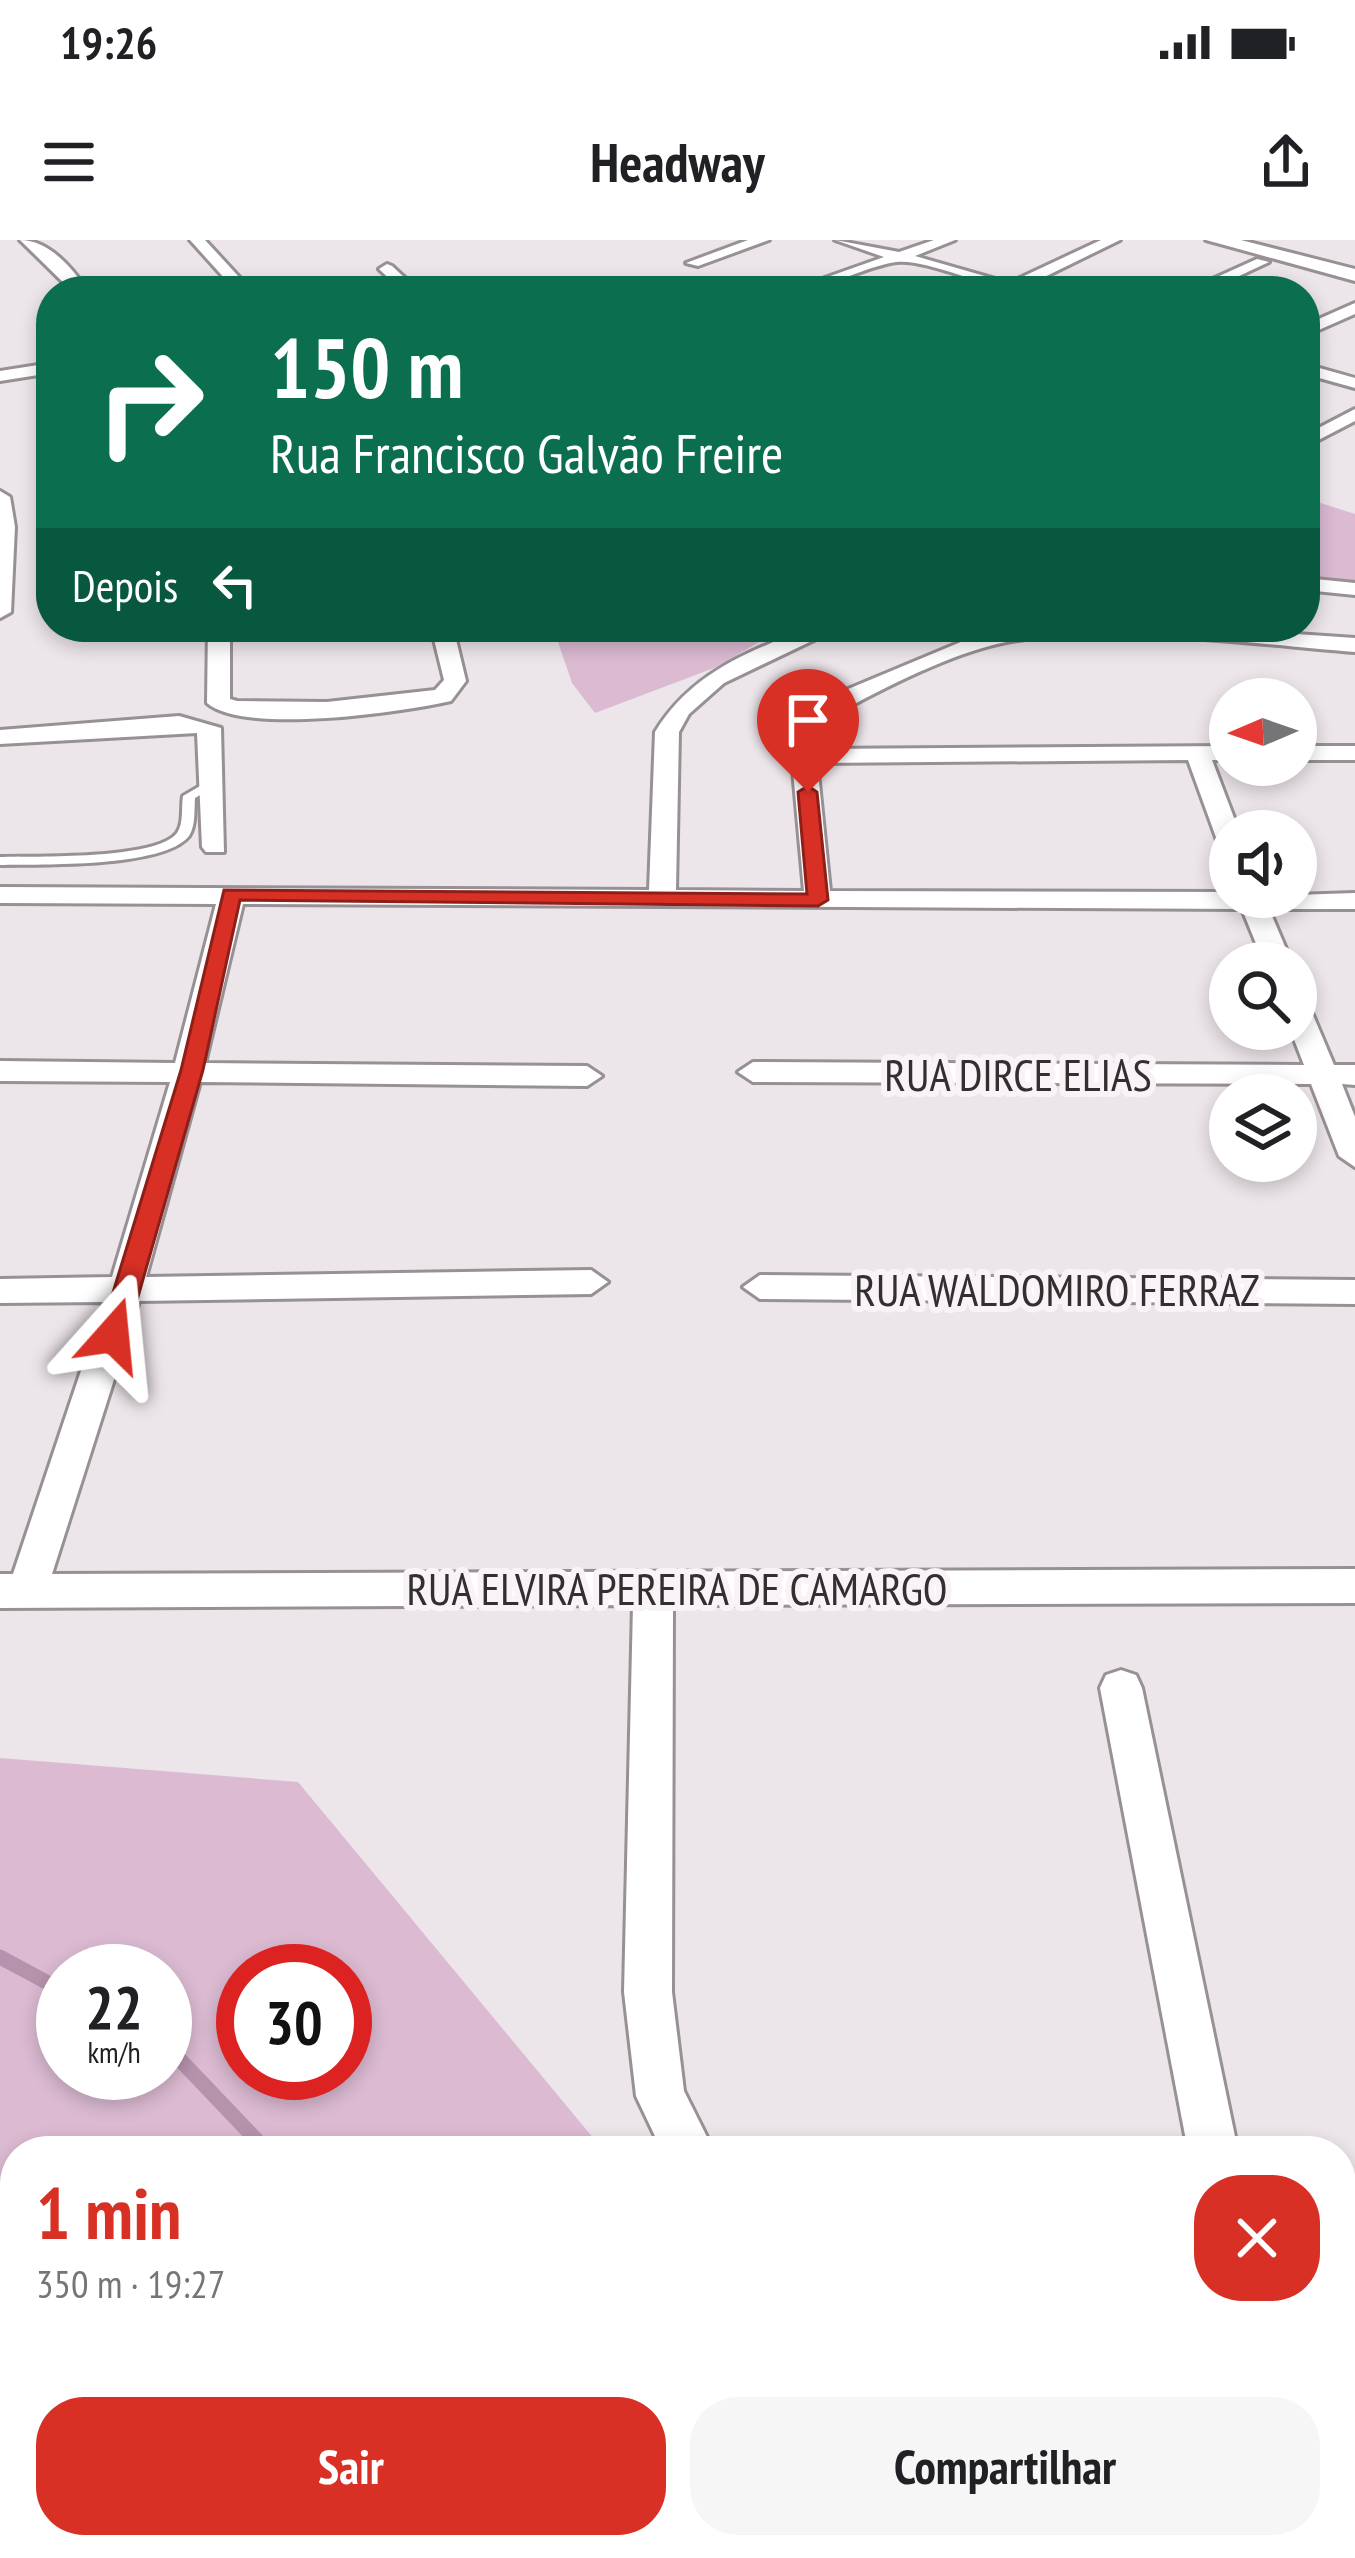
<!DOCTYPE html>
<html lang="pt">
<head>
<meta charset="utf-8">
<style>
	:root { --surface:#fff; --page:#f6f6f6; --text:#202124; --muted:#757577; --accent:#d93025 }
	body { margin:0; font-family:"PT Sans Narrow",sans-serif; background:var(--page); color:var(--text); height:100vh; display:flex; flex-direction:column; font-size:45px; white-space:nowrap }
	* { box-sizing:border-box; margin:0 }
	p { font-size:39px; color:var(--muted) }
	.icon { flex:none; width:66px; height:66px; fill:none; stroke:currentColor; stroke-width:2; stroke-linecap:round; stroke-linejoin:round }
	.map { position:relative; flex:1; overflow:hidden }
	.panel { position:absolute; left:0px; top:1896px; width:1356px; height:423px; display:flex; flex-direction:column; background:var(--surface); border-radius:48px 48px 0 0; box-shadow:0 6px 18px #0003 }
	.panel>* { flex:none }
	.hud { position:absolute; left:36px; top:36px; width:1284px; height:366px; border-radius:48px; box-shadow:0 6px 18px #0003; background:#0b6e4f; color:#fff; overflow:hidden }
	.needle { width:78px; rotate:268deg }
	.buttons { position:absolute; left:1209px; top:438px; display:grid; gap:24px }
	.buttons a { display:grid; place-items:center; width:108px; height:108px; border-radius:50%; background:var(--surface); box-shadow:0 6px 18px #0003; font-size:60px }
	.speed { position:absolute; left:36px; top:1704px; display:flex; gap:24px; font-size:60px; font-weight:700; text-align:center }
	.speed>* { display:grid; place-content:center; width:156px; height:156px; border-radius:50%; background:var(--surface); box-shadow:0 6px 18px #0003; line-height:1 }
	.speed small { font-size:30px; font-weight:400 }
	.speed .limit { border:18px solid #d22; background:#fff; color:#111 }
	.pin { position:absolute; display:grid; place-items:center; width:102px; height:102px; color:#fff; margin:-123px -51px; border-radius:50% 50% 50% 0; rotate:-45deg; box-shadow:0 0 12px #0007 }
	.pin .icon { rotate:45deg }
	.me { position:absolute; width:132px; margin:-66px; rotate:18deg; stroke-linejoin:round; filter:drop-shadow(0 0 9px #0008) }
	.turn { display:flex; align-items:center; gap:42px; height:252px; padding:0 36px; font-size:54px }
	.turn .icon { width:156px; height:156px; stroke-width:2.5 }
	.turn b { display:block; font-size:84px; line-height:102px }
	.then { display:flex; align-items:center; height:114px; padding:0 36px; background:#0003; gap:24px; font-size:45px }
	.round { display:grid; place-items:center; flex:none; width:126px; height:126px; border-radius:48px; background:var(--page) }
	.headline { display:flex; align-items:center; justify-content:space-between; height:204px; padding:0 36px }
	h1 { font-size:72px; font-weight:700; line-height:90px; color:var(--accent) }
	.cta { display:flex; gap:24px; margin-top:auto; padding:24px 36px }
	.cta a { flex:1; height:138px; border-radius:48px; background:var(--accent); color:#fff; font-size:48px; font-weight:700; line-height:138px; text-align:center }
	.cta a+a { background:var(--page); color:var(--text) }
	.status { display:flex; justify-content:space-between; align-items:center; height:84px; padding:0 60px; background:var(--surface); direction:ltr }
	.status svg { height:33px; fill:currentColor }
	header { display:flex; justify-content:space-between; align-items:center; height:156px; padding:0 36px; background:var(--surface); font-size:54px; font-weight:700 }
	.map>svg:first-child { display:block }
	.green { fill:#dbbad2; fill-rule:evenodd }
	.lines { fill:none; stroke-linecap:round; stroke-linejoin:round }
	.stream { stroke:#b792ad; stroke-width:15 }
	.lane-casing { stroke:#979095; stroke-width:6 }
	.street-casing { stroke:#979095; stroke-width:6 }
	.secondary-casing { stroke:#979095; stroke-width:6 }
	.lane { fill:#fff; fill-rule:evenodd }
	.street { fill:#fff; fill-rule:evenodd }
	.secondary { fill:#fff; fill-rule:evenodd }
	.route { fill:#d93025; stroke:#8d1f18; stroke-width:3 }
	.labels { text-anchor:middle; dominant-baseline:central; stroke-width:12; stroke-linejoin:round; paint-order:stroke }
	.street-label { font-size:45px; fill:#322f31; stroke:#f9f2f7 }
</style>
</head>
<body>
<div class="status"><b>19:26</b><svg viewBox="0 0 49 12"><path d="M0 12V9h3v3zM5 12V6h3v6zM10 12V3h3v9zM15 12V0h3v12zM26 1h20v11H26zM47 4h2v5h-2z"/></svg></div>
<header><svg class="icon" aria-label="menu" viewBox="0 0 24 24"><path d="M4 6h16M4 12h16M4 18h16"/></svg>Headway<svg class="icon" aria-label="share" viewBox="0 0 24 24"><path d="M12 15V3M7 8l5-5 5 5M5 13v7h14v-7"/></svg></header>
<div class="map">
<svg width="1355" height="2318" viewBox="0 0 1355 2318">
	<rect width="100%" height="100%" fill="#ece5ea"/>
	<g class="green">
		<path d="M1305,258L1355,274V342L1305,336Z"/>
		<path d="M553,387H785L714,428L595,473L572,443Z"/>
		<path d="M0,1518L298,1542L604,1911H15V2157L0,2150ZM165,1731V1833H63V1731ZM243,1731H345V1833H243Z"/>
		<path d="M95,2304H930L942,2318H94Z"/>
	</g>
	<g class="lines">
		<g class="stream">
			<path d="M0,1717L63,1751"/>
			<path d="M165,1804L267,1911"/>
			<path d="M610,2304L622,2318"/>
		</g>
		<g class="lane-casing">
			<path id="lane" d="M207,542L217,545L195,558C194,570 196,585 189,596C164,628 40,624 0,625V617C35,616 156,620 177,593C184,583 181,568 183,556Z"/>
		</g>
		<g class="street-casing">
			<g id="street">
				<path d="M20,0C49,0 72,28 88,51H72Z"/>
				<path d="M190,0H205L252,51H236Z"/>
				<path d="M748,0H769L698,26L686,23Z"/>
				<path d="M835,0L899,12L934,0H955L915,16L1009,43L1101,0H1120L1024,47L1029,51C991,51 927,18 896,22C858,28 827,51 788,51L884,17Z"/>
				<path d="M1257,19L1269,22L1207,51H1186Z"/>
				<path d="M387,24L392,26L419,51H402L379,29Z"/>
				<path d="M1355,63V74L1305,96V85Z"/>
				<path d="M51,123V133L0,141V131Z"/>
				<path d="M1305,124L1355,138V148L1305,134Z"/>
				<path d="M1355,169V181L1305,207V195Z"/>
				<path d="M0,251L10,257L15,287L11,372L0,378Z"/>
				<path d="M1305,338L1355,343V355L1305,350Z"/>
				<path d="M208,387H230V459L237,461L327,462L435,450L444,440L431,387H453L466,441L451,461C403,472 244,495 207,463Z"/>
				<path d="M811,387H841L724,443L689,474L679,492L676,650L804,651L790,497L807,471L841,452L980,394L1037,387H1194L1355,398V412C1253,404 1090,381 993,405C941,418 871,454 824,481L814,497L815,509L1230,506V520H1212L1239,591H1230V608L1217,600L1188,520L817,523L830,651L1230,652V657L1355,653V669H1269L1292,723H1264L1242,669L243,664L205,823L587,826L602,836L587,846L200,842L146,1037L591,1030L608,1042L591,1054L139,1061L52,1334L1355,1329V1363L673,1365L672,1752L684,1851L714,1911H662L636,1856L624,1752L633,1365L0,1368V1334H13L104,1062L0,1063V1039L112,1037L170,842L0,841V821L175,823L216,664L0,663V647L649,650L655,492C692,432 748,412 811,387Z"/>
				<path d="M179,476L221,488L224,612H206L202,607L197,493L0,504V490Z"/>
				<rect x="1296" y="506" width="59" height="14"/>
				<path d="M1296,759L1310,768L1334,825H1355V845L1342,844L1355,877V927L1339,916L1311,844L753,842L738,832L753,822L1304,825L1290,789H1296Z"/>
				<path d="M760,1035L1355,1040V1064L760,1059L743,1047Z"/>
				<path d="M1121,1430L1136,1435L1142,1448L1238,1911H1188L1100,1448L1106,1435Z"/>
				<path d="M1005,2304H1069L1075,2318H1011Z"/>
				<path d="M1259,2304H1317L1319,2318H1261Z"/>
			</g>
		</g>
		<g class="secondary-casing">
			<path id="secondary" d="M1206,0H1241L1355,29V41Z"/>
		</g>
		<use href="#lane" class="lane"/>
		<use href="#street" class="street"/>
		<use href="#secondary" class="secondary"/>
	</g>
	<path class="route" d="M808,546L817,552L828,660L818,666L240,660L203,830L127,1095L113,1105L104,1102L100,1095L181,830L224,650L807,654L798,552Z"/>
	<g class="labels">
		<g class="street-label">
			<text x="1018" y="834">RUA DIRCE ELIAS</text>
			<text x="1057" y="1049">RUA WALDOMIRO FERRAZ</text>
			<text x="677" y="1348">RUA ELVIRA PEREIRA DE CAMARGO</text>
		</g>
	</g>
</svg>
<div class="buttons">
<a><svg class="needle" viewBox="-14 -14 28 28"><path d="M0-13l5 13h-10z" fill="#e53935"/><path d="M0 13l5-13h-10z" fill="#757577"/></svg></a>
<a><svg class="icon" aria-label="sound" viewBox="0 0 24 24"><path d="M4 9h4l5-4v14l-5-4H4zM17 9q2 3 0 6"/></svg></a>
<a><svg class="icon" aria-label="search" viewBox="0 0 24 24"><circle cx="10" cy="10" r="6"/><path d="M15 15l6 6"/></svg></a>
<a><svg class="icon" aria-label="layers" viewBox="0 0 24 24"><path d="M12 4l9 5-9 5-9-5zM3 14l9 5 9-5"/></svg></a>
</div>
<div class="speed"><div>22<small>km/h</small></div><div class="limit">30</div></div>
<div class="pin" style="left:808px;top:552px;background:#d93025"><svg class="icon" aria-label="arrive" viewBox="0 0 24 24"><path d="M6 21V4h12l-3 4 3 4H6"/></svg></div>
<svg class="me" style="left:113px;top:1095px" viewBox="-20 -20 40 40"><path d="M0-17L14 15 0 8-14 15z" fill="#d93025" stroke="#fff" stroke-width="4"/></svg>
<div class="hud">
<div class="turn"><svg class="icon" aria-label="right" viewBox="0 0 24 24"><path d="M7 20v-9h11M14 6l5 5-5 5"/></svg><div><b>150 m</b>Rua Francisco Galvão Freire</div></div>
<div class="then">Depois<svg class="icon" aria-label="left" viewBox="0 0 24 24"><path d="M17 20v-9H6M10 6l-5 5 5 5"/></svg></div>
</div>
<section class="panel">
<div class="headline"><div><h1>1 min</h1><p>350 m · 19:27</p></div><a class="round" style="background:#d93025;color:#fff"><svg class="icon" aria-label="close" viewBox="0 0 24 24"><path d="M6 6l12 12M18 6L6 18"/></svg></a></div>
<div class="cta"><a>Sair</a><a>Compartilhar</a></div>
</section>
</div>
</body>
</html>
